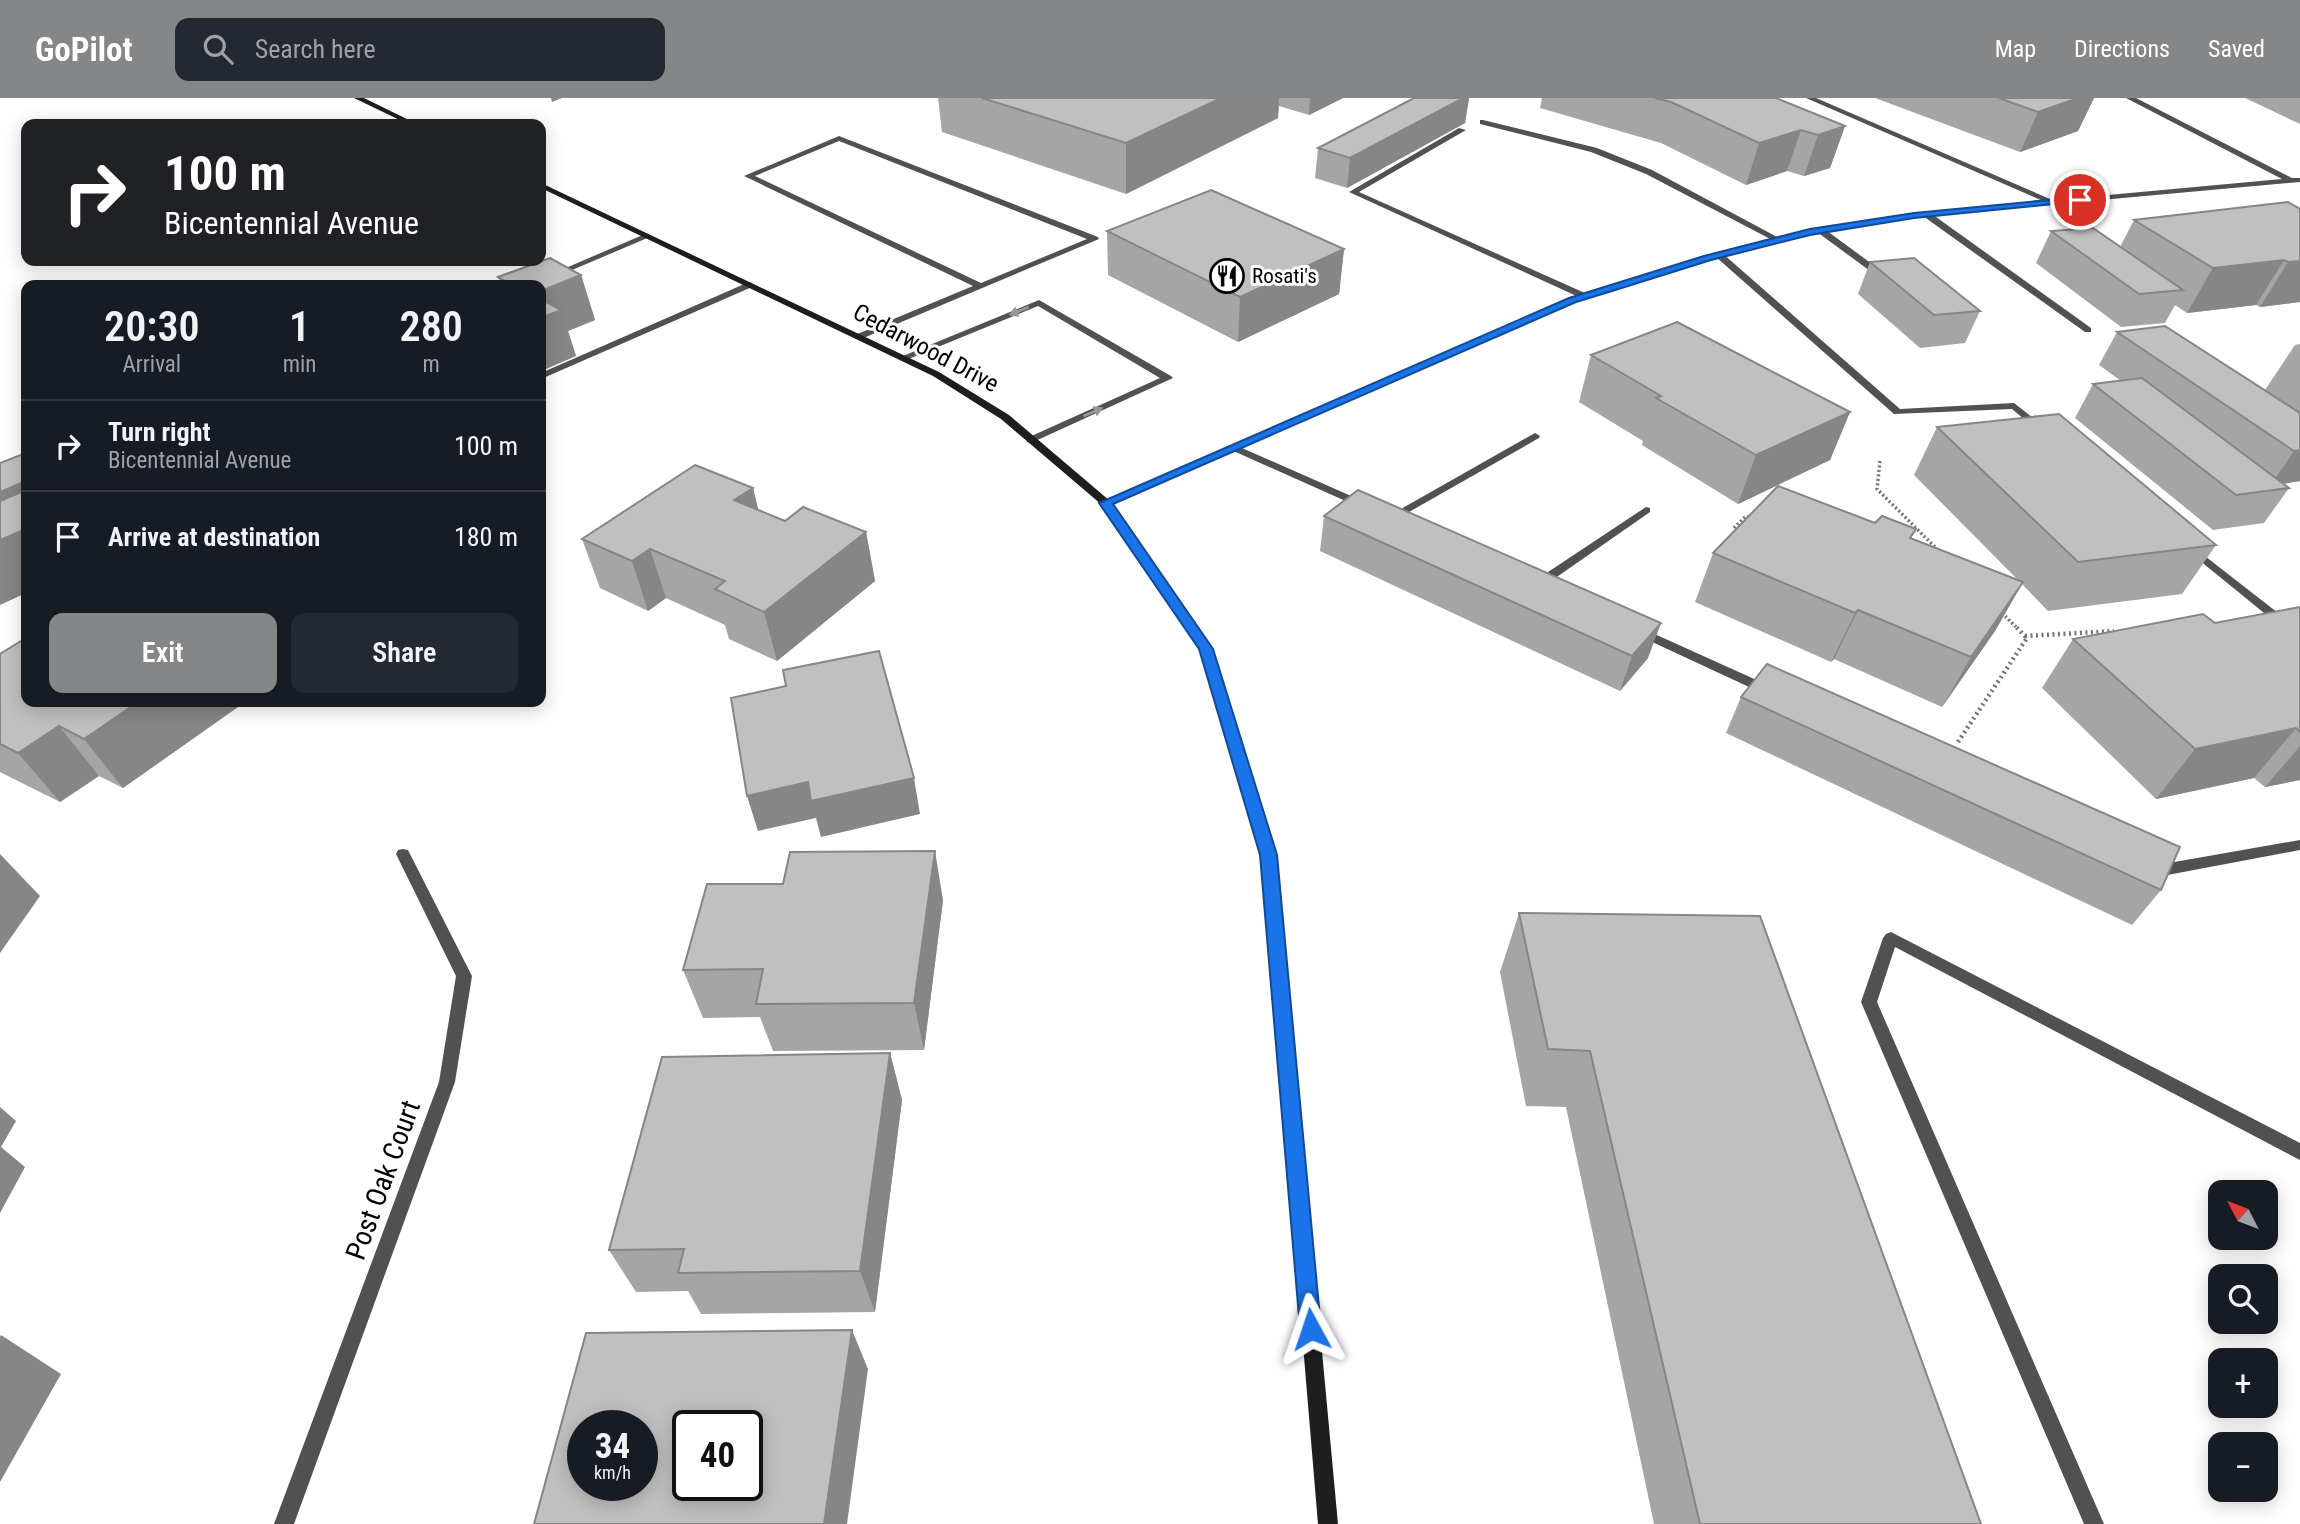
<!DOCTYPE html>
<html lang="en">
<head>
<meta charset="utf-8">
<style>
	:root { --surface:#171b24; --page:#242831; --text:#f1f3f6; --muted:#9ea1a6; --line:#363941; --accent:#858687 }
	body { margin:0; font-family:"Roboto Condensed",sans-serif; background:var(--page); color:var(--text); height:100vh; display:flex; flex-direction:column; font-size:26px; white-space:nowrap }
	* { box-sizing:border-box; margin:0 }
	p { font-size:23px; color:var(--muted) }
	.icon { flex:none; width:38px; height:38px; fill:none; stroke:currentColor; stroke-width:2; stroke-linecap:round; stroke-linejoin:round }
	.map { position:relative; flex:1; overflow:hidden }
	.sheet { position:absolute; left:21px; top:182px; width:525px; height:427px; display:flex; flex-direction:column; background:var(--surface); border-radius:14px; box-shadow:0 4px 18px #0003 }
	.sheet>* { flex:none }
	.banner { position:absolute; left:21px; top:21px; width:525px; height:147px; border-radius:14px; box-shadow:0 4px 18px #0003; background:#202124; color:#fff; overflow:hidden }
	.needle { width:46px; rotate:312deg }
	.buttons { position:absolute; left:2208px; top:1082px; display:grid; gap:14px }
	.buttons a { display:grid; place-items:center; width:70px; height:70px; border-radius:14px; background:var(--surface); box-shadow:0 4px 18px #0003; font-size:35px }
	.speed { position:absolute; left:567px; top:1312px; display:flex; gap:14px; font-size:35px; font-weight:700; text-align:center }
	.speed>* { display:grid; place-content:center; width:91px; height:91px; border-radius:50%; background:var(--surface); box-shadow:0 4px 18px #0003; line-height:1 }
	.speed small { font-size:18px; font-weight:400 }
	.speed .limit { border:4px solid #111; border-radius:10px; background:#fff; color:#111 }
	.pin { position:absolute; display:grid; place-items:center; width:60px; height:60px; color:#fff; margin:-30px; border:4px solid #fff; border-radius:50%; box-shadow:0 2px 7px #0007 }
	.me { position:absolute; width:77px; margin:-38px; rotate:355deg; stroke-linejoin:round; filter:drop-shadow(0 0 5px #0008) }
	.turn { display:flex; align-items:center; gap:24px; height:147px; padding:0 28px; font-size:32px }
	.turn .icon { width:91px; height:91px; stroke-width:2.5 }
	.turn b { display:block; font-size:49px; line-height:60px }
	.eta { display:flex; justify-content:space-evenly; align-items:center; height:119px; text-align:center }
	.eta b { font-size:42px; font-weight:600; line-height:49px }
	.primary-button { display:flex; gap:14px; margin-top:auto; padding:14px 28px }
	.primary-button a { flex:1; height:80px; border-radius:14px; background:var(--accent); color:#fff; font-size:28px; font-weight:600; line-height:80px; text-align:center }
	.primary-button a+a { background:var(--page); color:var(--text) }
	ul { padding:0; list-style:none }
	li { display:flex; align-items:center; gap:21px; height:91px; padding:0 28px; border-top:2px solid var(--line) }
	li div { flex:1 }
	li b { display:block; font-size:26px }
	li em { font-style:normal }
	header { display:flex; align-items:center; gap:42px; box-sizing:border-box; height:98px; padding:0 35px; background:var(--accent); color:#fff }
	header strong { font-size:33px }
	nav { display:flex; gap:38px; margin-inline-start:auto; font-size:24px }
	.search { width:490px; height:63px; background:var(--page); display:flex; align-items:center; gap:18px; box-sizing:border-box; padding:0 24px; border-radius:14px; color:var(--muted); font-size:26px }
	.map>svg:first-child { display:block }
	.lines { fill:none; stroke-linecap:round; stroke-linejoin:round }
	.path-far1 { stroke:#737373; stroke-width:3.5; stroke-dasharray:2 2.5; stroke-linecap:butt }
	.path { stroke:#737373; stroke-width:4.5; stroke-dasharray:2 3.5; stroke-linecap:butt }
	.lane { fill:#515151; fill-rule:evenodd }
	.street { fill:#515151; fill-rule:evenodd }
	.secondary { fill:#1e1e1e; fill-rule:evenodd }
	.wall { fill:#a5a5a5 }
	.shaded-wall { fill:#868686 }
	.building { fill:#c0c0c0; stroke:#868686; stroke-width:2; fill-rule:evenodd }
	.oneway { fill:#979797 }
	.route { fill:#1a73e8; stroke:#114b97; stroke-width:2 }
	.labels { text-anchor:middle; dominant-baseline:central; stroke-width:6; stroke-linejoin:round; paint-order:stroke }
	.far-poi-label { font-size:21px; fill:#000; stroke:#fff; text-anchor:start }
	.street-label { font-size:24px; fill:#000; stroke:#fff }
	.near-street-label { font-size:28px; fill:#000; stroke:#fff }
</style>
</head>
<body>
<header>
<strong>GoPilot</strong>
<div class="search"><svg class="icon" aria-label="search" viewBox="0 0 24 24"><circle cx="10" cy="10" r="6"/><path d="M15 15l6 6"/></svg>Search here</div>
<nav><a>Map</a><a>Directions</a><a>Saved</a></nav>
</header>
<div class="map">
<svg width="2300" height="1426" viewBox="0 0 2300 1426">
	<rect width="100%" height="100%" fill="#fff"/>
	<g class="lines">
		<g class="path-far1">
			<path d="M1880,363L1877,391L1938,452"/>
			<path d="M1734,430L1746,418L1753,421"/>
			<path d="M2002,515L2016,529"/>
		</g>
		<g class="path">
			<path d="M2025,538L2114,533"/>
			<path d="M1958,644L2027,540L2014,527"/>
		</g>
		<g class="lane">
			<path d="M1806,0H1816L2057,104L2050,106Z"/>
			<path d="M1483,22L1597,50L1652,72L1783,142L1776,144L1646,76L1591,54L1480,26V22Z"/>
			<path d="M1459,30L1466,32L1359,94L1587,196V200H1581L1349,94Z"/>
			<path d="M839,38L1098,139L1099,141L861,241H855V237L973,188L744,78ZM839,43L1087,141L981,185L755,78Z"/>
			<path d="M1923,114H1929L2091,230V234H2085L1923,118Z"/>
			<path d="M1817,130H1823L1887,177V181H1881L1817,134Z"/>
			<path d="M645,136L652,138L537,187H526Z"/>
			<path d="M1716,155H1722L1900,311L2014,305L2047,331L2046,333H2038L2012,311L1894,316L1716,159Z"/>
			<path d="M749,184L752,185V189L541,281V275Z"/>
			<path d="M1039,202L1171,278L1173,280L1031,345L1027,344V340L1160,280L1038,208L906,262L898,260Z"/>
			<path d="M1535,335L1540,338L1539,340L1395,422L1391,423L1385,420Z"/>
			<path d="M1233,346L1367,405L1369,407L1367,409H1359L1229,351L1228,349Z"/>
			<path d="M1646,409L1650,410V414L1541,490H1533V484Z"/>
			<path d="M2192,448L2300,532V542L2296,541L2188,453V449Z"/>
			<path d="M1639,529L1772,589L1773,592L1772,595H1762L1635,536L1633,533Z"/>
			<path d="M2300,742V752L2162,778L2150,773L2148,769L2150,765L2155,763L2163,766Z"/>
			<path d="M1891,834L2300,1045V1062L1895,849L1877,904L2104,1426H2084L1861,904L1883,840L1886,836Z"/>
		</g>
		<g class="street">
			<path d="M2126,0H2136L2292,80H2300V84L1914,119L1810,137L1710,162L1575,204L1110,407H1102L1100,405L1569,200L1704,158L1810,131L1914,115L2282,81Z"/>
			<path d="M403,751L408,752L410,756L472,878L455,984L294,1426H274L439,984L456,878L396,756L398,752Z"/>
		</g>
		<g class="secondary">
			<path d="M354,0H364L417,26H408Z"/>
			<path d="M541,85L939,274L1009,317L1110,403L1212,551L1276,757L1338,1426H1318L1262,757L1200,551L1102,407L1001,321L933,278L541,90Z"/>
		</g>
	</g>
	<g class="wall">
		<path d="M938,0H1343L1309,17L1279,8L1278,20L1126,96L942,34Z"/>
		<path d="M1414,0H1469L1465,25L1347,90L1315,80L1318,50Z"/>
		<path d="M1542,0H1776L1845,28L1830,70L1804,78L1787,73L1746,87L1661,45L1540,10Z"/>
		<path d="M1875,0H2094L2078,33L2020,54Z"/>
		<path d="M2245,0H2300V26Z"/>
		<path d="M2288,104L2300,204L2260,209L2256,207L2187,215L2175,207L2165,225L2121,229L2036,165L2051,133L2120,149L2134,122Z"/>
		<path d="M1107,133L1344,151L1339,196L1238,244L1108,177Z"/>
		<path d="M1870,164L1980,213L1965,245L1920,250L1858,196Z"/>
		<path d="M581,177L595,222L568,233L576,258L541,273V187H501L498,179Z"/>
		<path d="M2117,234L2265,292L2295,247L2300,246V383L2282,386L2289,390L2264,425L2213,432L2075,320L2093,286L2121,283L2099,267Z"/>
		<path d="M1591,257L1850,314L1830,362L1738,406L1642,347L1643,343L1579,304Z"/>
		<path d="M1937,329L2216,447L2182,496L2048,513L2022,486L1995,533L1942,609L1834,561L1831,564L1695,504L1713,455L1875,425L1916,431L1911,440L2017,481L1914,377Z"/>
		<path d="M753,390L758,412L785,423L866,434L875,483L777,563L729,541L725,527L666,500L648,513L600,490L582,441Z"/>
		<path d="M1324,418L1648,560L1620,593L1320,453Z"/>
		<path d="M2300,509V682L2265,689L2254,680L2156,701L2042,590L2073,541L2215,525Z"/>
		<path d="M0,556L26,604H245L123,690L99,678L60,704L0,674Z"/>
		<path d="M1741,599L2161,792L2132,827L1726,635Z"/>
		<path d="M783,786L943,802L924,952L773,953L760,919L703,920L683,872Z"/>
		<path d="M1519,815L1981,1426H1654L1566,1009L1526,1008L1500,874Z"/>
		<path d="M890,955L902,1002L875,1214L701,1216L688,1193L636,1194L609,1152Z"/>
	</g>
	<g class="shaded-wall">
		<path d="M551,0H562L552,4Z"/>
		<path d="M1221,0H1279L1278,20L1126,96V45Z"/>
		<path d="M1310,0H1343L1309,17Z"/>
		<path d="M1463,0H1469L1465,25L1347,90L1350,60Z"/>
		<path d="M2078,0H2094L2078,33L2020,54L2038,14Z"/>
		<path d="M1845,28L1830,70L1804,78L1818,37Z"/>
		<path d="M1801,32L1787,73L1746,87L1759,45Z"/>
		<path d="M1344,151L1339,196L1238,244L1240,199Z"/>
		<path d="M2284,162L2256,207L2187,215L2213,170Z"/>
		<path d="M2300,163V204L2260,209L2288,164Z"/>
		<path d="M581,177L595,222L568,233L576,258L541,273V193Z"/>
		<path d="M1850,314L1830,362L1738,406L1756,357Z"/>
		<path d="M2300,352V383L2270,388L2294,353Z"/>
		<path d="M26,383V428L0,439V394Z"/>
		<path d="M753,390L765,438L734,402Z"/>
		<path d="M26,431V495L0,507V442Z"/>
		<path d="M866,434L875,483L777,563L764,514Z"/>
		<path d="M650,451L666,500L648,513L632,463Z"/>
		<path d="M2023,484L1995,533L1942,609L1971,559Z"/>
		<path d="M1858,512L1834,561L1831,564L1855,515Z"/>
		<path d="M1661,525L1648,560L1620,593L1632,558Z"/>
		<path d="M138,604H245L123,690L84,641Z"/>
		<path d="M59,628L99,678L60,704L18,655Z"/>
		<path d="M2296,630L2254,680L2156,701L2195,651Z"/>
		<path d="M2300,648V682L2265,689Z"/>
		<path d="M914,680L920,716L821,739L816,720L758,733L747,698L808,684Z"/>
		<path d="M935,753L943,802L924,952L914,905Z"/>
		<path d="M0,756L40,798L0,855Z"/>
		<path d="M890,955L902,1002L875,1214L860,1173Z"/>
		<path d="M0,1009L16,1023L1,1049L25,1069L0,1115Z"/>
		<path d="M852,1232L868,1271L847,1426H824Z"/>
		<path d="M1,1237L61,1276L0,1384V1239Z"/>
	</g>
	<g class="building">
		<path d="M982,0H1221L1126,45Z"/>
		<path d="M1414,0H1463L1350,60L1318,50Z"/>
		<path d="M1655,0H1776L1845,28L1818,37L1801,32L1759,45L1671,4Z"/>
		<path d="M1999,0H2078L2038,14Z"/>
		<path d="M1211,92L1344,151L1240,199L1107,133Z"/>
		<path d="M2288,104L2300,111V163L2288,164L2284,162L2213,170L2134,122Z"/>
		<path d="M2093,130L2183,192L2139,196L2051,133Z"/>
		<path d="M550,160L581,177L541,193V187H512L498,179Z"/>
		<path d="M1914,160L1980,213L1934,217L1870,164Z"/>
		<path d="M541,201L561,212L541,220Z"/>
		<path d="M1677,224L1850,314L1756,357L1656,300L1661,298L1591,257Z"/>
		<path d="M2165,228L2300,315V352L2294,353L2117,234Z"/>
		<path d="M2142,280L2289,390L2236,397L2093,286Z"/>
		<path d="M2059,316L2216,447L2078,464L1937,329Z"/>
		<path d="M26,355V383L0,394V365Z"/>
		<path d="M695,367L753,390L734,402L785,423L803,409L866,434L764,514L715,491L725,483L650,451L632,463L582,441Z"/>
		<path d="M1778,388L1875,425L1882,418L1916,431L1910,440L2023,484L1971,559L1858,512L1855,515L1713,455Z"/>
		<path d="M26,392V431L0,442V403Z"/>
		<path d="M1358,392L1661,525L1632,558L1324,418Z"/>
		<path d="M2300,509V634L2296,630L2195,651L2073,541L2203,516L2215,525Z"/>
		<path d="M26,540V604H138L84,641L59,628L18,655L0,646V556Z"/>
		<path d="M879,553L914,680L811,703L808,684L747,698L731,600L786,588L783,572Z"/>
		<path d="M1767,566L2180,749L2161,792L1741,599Z"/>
		<path d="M935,753L914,905L756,906L763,871L683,872L707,786H783L790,754Z"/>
		<path d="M1519,815L1760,818L1981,1426H1700L1590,953L1548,951Z"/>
		<path d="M890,955L860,1173L678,1175L684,1151L609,1152L662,959Z"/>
		<path d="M852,1232L824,1426H534L586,1235ZM583,1328H642V1388H583ZM688,1328H747V1388H688Z"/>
	</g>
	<defs><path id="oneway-solid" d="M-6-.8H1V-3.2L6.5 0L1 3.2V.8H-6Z" transform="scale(1.75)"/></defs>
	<g class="oneway">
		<use href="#oneway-solid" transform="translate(1019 213) rotate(158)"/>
		<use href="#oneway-solid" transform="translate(1093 314) rotate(-24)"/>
	</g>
	<path class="route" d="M2080,99L2085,102L2083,103L1914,120L1810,137L1711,162L1612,193L1576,204L1113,406L1213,551L1277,757L1321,1231L1318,1238L1311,1241L1303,1238L1300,1231L1260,757L1199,551L1099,405L1569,200L1704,158L1810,131L1914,115Z"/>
	<defs>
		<g id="restaurant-ring" transform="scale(1.75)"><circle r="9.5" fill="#fff" stroke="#000" stroke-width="1.5"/><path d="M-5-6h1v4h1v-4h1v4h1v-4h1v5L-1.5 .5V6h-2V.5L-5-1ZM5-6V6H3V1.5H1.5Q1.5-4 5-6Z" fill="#000"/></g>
	</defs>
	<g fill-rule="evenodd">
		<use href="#restaurant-ring" x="1227" y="178"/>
	</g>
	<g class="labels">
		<g class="far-poi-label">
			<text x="1252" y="178">Rosati's</text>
		</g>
		<g class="street-label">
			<text transform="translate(926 250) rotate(28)">Cedarwood Drive</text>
		</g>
		<g class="near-street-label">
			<text transform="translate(383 1082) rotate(-70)">Post Oak Court</text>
		</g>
	</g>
</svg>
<div class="buttons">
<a><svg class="needle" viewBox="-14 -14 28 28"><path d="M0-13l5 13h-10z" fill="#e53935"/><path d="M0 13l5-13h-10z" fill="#9ea1a6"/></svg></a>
<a><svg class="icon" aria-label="search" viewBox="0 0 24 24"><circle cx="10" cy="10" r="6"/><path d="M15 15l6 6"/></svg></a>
<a>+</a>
<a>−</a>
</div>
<div class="speed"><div>34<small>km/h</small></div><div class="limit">40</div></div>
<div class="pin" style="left:2080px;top:102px;background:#d93025"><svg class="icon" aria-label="arrive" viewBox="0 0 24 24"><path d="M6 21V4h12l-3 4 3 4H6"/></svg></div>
<svg class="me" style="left:1311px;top:1231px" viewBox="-20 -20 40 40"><path d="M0-17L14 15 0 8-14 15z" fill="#1a73e8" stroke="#fff" stroke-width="4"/></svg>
<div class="banner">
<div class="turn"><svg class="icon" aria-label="right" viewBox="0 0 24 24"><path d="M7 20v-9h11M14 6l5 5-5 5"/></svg><div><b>100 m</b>Bicentennial Avenue</div></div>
</div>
<section class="sheet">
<div class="eta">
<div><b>20:30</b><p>Arrival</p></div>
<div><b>1</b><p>min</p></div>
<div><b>280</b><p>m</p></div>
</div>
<ul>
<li><svg class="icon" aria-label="right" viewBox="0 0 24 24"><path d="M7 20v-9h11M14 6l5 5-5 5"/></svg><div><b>Turn right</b><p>Bicentennial Avenue</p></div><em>100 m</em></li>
<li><svg class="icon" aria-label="arrive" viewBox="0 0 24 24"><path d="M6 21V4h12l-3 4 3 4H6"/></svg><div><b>Arrive at destination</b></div><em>180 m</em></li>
</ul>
<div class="primary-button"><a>Exit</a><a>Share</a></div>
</section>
</div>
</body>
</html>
